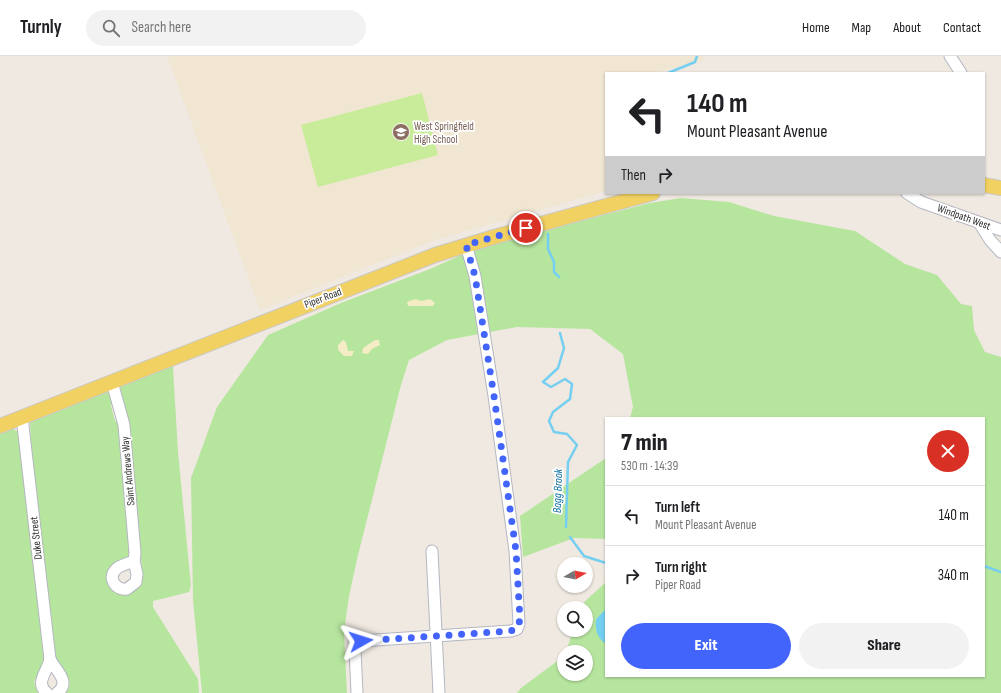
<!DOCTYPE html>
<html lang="en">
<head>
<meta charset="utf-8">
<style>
	:root { --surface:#fff; --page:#f2f2f2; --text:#202124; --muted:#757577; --line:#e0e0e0; --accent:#4264fb }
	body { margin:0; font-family:"Sofia Sans Condensed",sans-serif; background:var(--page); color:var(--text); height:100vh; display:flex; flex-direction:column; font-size:15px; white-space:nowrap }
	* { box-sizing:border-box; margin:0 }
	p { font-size:13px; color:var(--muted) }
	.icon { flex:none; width:22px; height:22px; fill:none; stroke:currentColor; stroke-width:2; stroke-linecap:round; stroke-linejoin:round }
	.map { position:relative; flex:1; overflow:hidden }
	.details { position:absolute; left:605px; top:361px; width:380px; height:260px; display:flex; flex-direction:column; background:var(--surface); border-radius:0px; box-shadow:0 1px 3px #0004 }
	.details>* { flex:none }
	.banner { position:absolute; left:605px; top:16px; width:380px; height:122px; border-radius:0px; box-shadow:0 1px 3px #0004; background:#fff; color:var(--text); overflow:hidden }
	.needle { width:26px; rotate:81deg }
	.controls { position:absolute; left:557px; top:501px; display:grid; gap:8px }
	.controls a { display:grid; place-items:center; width:36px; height:36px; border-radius:50%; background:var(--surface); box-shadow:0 1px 3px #0004; font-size:20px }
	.pin { position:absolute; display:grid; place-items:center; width:34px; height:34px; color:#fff; margin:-17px; border:2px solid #fff; border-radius:50%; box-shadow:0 1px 4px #0007 }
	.me { position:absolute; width:44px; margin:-22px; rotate:84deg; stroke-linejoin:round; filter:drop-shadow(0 0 3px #0008) }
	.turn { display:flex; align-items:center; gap:14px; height:84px; padding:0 16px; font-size:18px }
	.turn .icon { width:52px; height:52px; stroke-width:2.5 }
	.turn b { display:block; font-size:28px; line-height:34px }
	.then { display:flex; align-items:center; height:38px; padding:0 16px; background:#0003; gap:8px; font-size:15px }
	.round { display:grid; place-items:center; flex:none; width:42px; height:42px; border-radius:21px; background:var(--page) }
	.head { display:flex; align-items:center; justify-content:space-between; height:68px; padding:0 16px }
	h1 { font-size:24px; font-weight:800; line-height:30px }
	.cta { display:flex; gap:8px; margin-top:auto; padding:8px 16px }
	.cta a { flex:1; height:46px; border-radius:24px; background:var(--accent); color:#fff; font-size:16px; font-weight:800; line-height:46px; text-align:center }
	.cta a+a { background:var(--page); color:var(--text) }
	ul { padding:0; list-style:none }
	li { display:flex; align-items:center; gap:12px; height:60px; padding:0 16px; border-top:1px solid var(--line) }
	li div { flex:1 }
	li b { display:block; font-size:15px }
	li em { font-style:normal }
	header { display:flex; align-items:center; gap:24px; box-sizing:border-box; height:56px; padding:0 20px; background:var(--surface); border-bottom:1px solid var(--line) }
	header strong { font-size:19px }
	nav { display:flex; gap:22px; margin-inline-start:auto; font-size:14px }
	.search { width:280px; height:36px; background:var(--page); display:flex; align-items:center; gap:10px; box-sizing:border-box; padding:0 14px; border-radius:22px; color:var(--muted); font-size:15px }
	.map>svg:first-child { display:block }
	.education { fill:#f0e6d1 }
	.green { fill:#b6e59e }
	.sand { fill:#f3ecc5 }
	.pitch { fill:#c9ec9a }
	.water { fill:#75cff0 }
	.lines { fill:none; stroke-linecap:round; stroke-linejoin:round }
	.stream { stroke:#75cff0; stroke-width:2.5 }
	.minor-casing { stroke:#b4b7c1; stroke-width:13 }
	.major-casing { stroke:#c9c9c9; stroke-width:16 }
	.minor { stroke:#fff; stroke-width:11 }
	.major { stroke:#f2d163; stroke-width:14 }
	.route { stroke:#4264fb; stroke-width:7; stroke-dasharray:0 12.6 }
	.labels { text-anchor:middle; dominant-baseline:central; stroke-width:3.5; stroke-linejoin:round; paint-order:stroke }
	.education-label { font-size:11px; fill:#785e54; stroke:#fff; text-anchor:start }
	.street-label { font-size:11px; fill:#2e2e2e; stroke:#fff }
	.water-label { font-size:12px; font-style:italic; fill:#0d6fa3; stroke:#fff }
</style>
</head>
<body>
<header>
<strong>Turnly</strong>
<div class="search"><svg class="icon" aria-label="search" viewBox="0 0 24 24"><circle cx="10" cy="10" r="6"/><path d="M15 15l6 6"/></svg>Search here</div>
<nav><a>Home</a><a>Map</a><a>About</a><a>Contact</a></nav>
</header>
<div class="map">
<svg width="1001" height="637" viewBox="0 0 1001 637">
	<rect width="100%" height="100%" fill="#efe9e1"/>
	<path class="education" d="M167,0H703L704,4L653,17H606V135L435,184L260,254Z"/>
	<g class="green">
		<path d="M681,142L729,146L774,160L855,175L905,208L937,219L961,248L972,250L974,274L985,296L1001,301V637H517L521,632L564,600V618H586V596H566L573,574H586V552H580L581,549L606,526V620H984V362H630L633,351L623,298L590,273L517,271L447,284L409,304L401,329L358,499L349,540L344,576L347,637H202L193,544L191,422L217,351L268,279L341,247L430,213L477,192L650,147Z"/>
		<path d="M172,308L173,312L178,396L191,530L189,536L153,545V551L198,623L199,637H65L70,627L54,599L32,406L30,366L107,335L110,337L113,346L111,350L115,365L119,368L130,495L128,502L111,510C104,523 110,528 120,538L132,537L140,530L142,513L128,365L120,330Z"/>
		<path d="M12,372L18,376L33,495L44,605L34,626L38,637H0V377Z"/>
		<path d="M606,402V483L574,482L523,501L520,460Z"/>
	</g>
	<g class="sand">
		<path d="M416,243L421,245L430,243L435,247L433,250H408L407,247L409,245Z"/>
		<path d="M343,284L346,286L348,295H354L352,300H344L338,294V289Z"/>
		<path d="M375,284H379L380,289L372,293L368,298L362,297L363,292Z"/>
	</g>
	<path class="pitch" d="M422,37L438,99L318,131L301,69Z"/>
	<path class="water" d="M606,553V588C597,582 595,574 596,563Z"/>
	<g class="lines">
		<g class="stream">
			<path d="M668,17L695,6L697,0"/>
			<path d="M548,178V193L554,206V216L559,221"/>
			<path d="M560,277L564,292L558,312L543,326L551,331L565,323L572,328L570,343L553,356L549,365L554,376L567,378L577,389L568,406L566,471"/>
			<path d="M570,481L584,500L606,507"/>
			<path d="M984,510L1001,516"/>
		</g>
		<g class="minor-casing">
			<g id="minor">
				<path d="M950,0L961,17"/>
				<path d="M907,137L921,146L1001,174"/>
				<path d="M980,168L990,184L1001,196"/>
				<path d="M112,326L124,369L135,497L134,505"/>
				<path d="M22,361L50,603"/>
				<path d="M432,495L439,637"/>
				<path d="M134,505L137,518L136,526L127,533C119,534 114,530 112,522C113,510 124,509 134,505Z"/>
				<path d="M47,637C34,627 48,615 50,603C55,614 72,626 57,637"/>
				<path d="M357,637L355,594L361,585L511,575L517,573L519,568L515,495L494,340L475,220L466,189"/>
			</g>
		</g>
		<g class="major-casing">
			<g id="major">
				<path d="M984,129L1001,132"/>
				<path d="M0,370L435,199L494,181L653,137"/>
			</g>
		</g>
		<use href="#minor" class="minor"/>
		<use href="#major" class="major"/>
	</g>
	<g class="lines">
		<path class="route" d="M361,585L511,575L518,571L520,563L516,495L494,340L475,220L466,189L526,172"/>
	</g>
	<defs>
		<g id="school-disc" transform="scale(0.9)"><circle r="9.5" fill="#8d6e63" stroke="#fff"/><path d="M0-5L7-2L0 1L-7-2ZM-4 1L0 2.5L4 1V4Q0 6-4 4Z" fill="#fff"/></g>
	</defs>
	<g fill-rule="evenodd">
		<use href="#school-disc" x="401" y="76"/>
	</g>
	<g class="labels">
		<g class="education-label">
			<text x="414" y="70">West Springfield<tspan x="414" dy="13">High School</tspan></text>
		</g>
		<g class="street-label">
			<text transform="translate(964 161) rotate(20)">Windpath West</text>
			<text transform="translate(323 242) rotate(-21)">Piper Road</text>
			<text transform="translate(128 415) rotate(-95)">Saint Andrews Way</text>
			<text transform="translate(36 482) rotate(-96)">Duke Street</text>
		</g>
		<g class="water-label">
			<text transform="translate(558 435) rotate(-88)">Bagg Brook</text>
		</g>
	</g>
</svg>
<div class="controls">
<a><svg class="needle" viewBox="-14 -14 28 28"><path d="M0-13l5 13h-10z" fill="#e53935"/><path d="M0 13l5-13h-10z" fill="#757577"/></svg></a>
<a><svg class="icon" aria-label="search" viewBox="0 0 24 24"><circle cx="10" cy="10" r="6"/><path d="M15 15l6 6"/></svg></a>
<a><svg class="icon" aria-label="layers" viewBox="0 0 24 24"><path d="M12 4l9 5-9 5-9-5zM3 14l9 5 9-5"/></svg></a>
</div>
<div class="pin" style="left:526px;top:172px;background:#d93025"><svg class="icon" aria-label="arrive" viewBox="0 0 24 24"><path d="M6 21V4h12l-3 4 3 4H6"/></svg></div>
<svg class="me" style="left:361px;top:585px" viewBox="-20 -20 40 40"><path d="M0-17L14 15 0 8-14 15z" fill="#4264fb" stroke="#fff" stroke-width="4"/></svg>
<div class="banner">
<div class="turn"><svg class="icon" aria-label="left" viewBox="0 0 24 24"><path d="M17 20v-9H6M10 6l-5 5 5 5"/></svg><div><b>140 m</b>Mount Pleasant Avenue</div></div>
<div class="then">Then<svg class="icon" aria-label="right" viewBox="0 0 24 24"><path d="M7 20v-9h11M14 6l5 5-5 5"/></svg></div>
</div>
<section class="details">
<div class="head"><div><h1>7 min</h1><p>530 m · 14:39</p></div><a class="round" style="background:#d93025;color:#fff"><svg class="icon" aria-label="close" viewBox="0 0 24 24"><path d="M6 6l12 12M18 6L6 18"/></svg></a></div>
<ul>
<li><svg class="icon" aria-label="left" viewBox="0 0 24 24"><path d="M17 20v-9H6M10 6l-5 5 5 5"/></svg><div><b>Turn left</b><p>Mount Pleasant Avenue</p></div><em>140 m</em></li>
<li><svg class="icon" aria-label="right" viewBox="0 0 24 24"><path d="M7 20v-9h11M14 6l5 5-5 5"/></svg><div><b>Turn right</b><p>Piper Road</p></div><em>340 m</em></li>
</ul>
<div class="cta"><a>Exit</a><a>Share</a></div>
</section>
</div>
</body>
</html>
